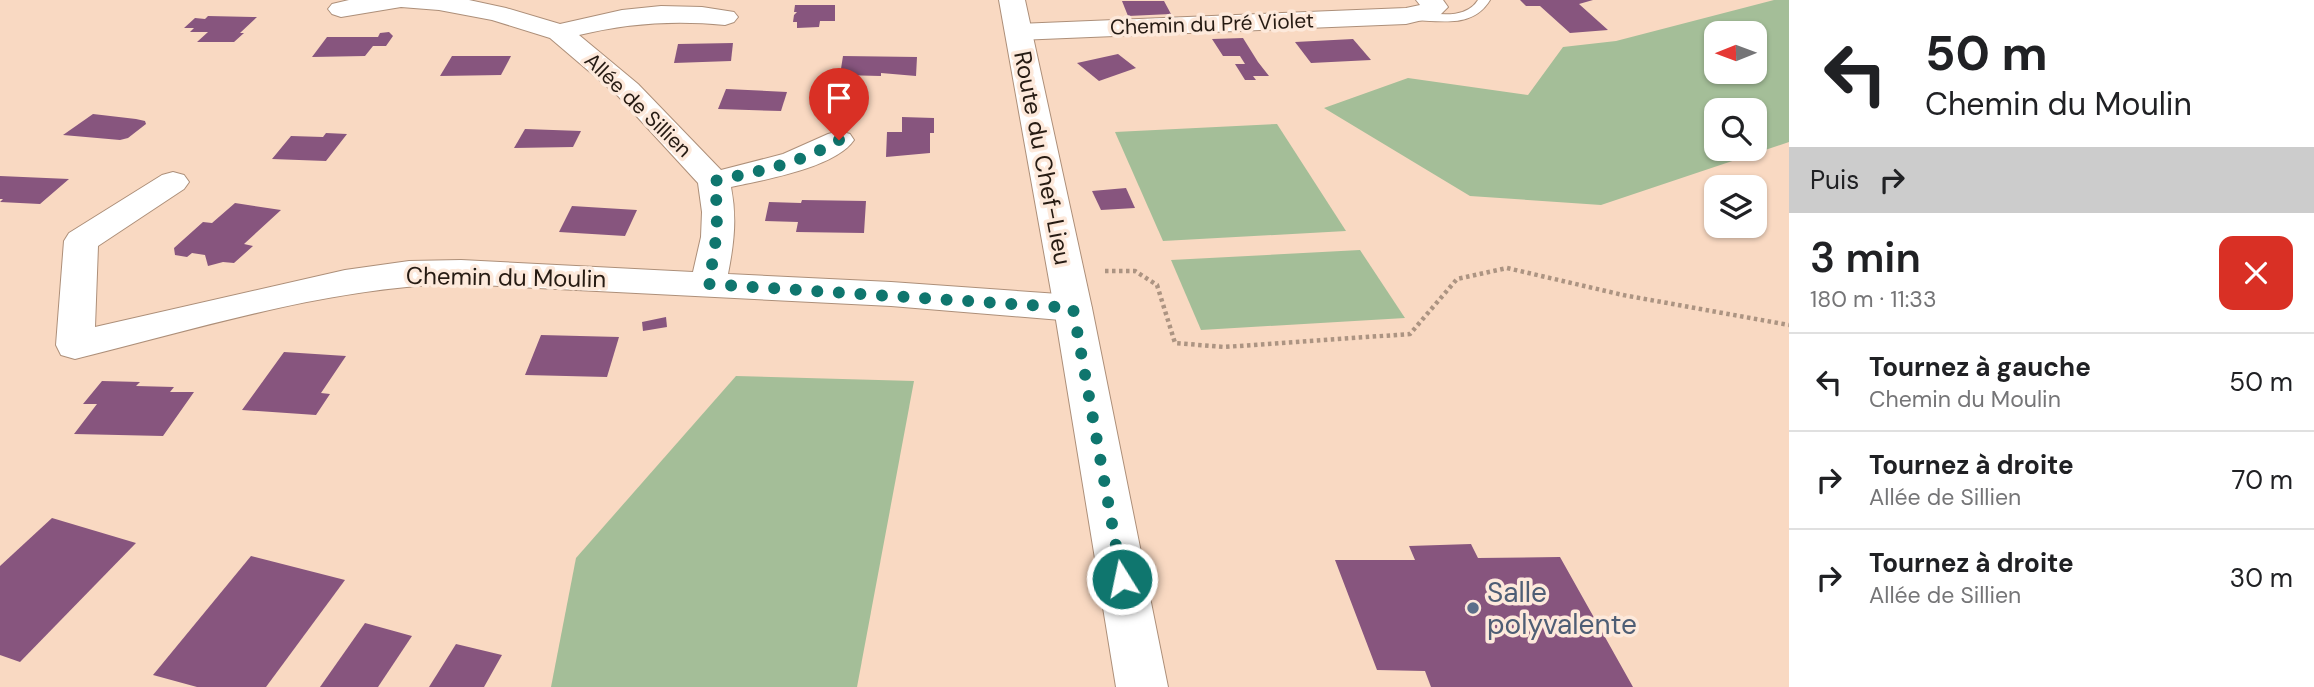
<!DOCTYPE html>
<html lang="fr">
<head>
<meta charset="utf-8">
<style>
	:root { --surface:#fff; --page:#f6f6f6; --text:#202124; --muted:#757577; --line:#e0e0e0 }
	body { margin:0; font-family:"DM Sans",sans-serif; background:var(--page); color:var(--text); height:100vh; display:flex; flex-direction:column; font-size:26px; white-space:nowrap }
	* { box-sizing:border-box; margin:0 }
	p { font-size:23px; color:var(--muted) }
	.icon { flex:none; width:38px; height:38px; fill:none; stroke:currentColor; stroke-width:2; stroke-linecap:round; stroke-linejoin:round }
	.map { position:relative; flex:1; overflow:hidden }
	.panel { display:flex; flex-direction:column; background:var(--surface); width:525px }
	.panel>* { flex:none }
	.banner { background:#fff; color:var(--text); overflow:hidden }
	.needle { width:46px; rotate:269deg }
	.fabs { position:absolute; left:1704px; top:21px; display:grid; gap:14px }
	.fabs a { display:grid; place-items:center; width:63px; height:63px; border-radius:14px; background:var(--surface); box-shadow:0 2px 5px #0004; font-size:35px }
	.pin { position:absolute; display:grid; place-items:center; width:60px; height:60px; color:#fff; margin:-72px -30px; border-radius:50% 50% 50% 0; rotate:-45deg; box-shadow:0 0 7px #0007 }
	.pin .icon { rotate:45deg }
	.me { position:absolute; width:77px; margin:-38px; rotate:350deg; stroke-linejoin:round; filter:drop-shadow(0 0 5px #0008) }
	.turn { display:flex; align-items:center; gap:24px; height:147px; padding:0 21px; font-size:32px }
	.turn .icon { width:91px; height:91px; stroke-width:2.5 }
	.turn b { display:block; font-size:49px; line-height:60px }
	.then { display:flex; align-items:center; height:66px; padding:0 21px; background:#0003; gap:14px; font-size:26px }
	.round { display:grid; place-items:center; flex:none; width:74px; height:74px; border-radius:14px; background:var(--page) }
	.summary { display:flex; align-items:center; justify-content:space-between; height:119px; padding:0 21px }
	h1 { font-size:42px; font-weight:600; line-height:52px }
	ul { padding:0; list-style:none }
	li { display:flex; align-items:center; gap:21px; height:98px; padding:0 21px; border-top:2px solid var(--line) }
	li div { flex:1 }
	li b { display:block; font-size:26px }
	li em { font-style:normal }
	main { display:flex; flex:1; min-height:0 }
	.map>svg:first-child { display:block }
	.green { fill:#a4be98; fill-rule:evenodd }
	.building { fill:#87557e }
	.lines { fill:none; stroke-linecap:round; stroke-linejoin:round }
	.lane-casing { stroke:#ad8f79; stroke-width:2 }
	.street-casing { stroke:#ad8f79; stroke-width:2 }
	.secondary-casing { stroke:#ad8f79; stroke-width:2 }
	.path { stroke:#ac9482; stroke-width:4.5; stroke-dasharray:3.5 3.5; stroke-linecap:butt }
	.lane { fill:#fff; fill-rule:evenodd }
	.street { fill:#fff; fill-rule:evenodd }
	.secondary { fill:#fff; fill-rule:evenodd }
	.route { stroke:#0f766e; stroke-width:12; stroke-dasharray:0 21.6 }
	.service-dot { fill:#5c6f8a; stroke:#fde9db; stroke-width:2.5 }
	.labels { text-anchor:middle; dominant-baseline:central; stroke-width:7; stroke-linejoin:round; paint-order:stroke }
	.far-street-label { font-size:21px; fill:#261b13; stroke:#fde9db }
	.street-label { font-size:24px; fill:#261b13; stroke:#fde9db }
	.near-service-label { font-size:28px; fill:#4e5e75; stroke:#fde9db; text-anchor:start }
</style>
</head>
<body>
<main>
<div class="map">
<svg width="1789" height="687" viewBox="0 0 1789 687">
	<rect width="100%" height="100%" fill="#f9d9c2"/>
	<g class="green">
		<path d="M1774,0H1789V142L1601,205L1470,196L1324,108L1408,78L1528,95L1563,47L1616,41ZM1755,33V72H1717V33ZM1755,110V149H1717V110Z"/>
		<path d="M1277,124L1346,231L1163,241L1115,132Z"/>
		<path d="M1360,250L1405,318L1201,330L1171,260Z"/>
		<path d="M736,376L914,381L857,687H551L576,558Z"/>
	</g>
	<g class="building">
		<path d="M1520,0H1593L1579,4L1608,30L1570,33L1540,6H1526Z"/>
		<path d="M1122,1H1164L1171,14L1128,16Z"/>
		<path d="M795,5H835V21H820L819,27L797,28V22H793L794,15L797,12H794Z"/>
		<path d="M208,16L253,17H257L240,33H244L234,42H197L208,32H190L194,28H184L195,18L205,19Z"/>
		<path d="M389,32L393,36L386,46H373L365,56L312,57L327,37H378L380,33Z"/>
		<path d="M1243,38L1258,62L1269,76H1253L1256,80H1245L1235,64H1245L1240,56H1223L1212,39Z"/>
		<path d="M1353,39L1371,60L1311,63L1295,42Z"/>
		<path d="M733,43L731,61L674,63L678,44Z"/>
		<path d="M1118,54L1136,68L1099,81L1077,63Z"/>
		<path d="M452,56H511L501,75L440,76Z"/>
		<path d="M843,56L917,57L916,76L881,73V76L840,75Z"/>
		<path d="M726,89L787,92L781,111L718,109Z"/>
		<path d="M93,114L136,119L145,121L146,124L128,138L120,140L63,135Z"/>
		<path d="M902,117L934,118V133H930V153L886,157L887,132H902Z"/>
		<path d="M525,129L581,131L573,147L514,148Z"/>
		<path d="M326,133L347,134L326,161L272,159L291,136L323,137Z"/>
		<path d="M0,176L69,179L40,204L0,202L3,199H0Z"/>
		<path d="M1126,188L1135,208L1101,210L1092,191Z"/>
		<path d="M802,200L866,201L864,233L796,232L798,222L765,221L769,202L801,203Z"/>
		<path d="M235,203L281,210L244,244L253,246L234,263L223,262L208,266L205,255L192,253L187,257L175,255L174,248L203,222L212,223Z"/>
		<path d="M572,206L637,210L625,236L559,232Z"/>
		<path d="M666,317L667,327L643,331L642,322Z"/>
		<path d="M541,335L619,337L607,377L525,375Z"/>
		<path d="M284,352L346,356L321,393L330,394L316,415L242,410Z"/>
		<path d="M102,381L140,382L136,386L174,387L170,392H194L163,436L74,434L97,404H83Z"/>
		<path d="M52,518L136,543L20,662L0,655V566Z"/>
		<path d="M1471,544L1478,558L1560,557L1633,687H1431L1425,671L1377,670L1335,560H1415L1409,546Z"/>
		<path d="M251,556L345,580L266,687H197L153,675Z"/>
		<path d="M365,623L412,636L378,687H320Z"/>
		<path d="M456,644L502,655L484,687H429Z"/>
	</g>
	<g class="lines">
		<g class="lane-casing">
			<path id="lane" d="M1478,0H1490C1473,28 1442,21 1414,20L1408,16L1414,12C1435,13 1465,21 1478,0Z"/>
		</g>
		<g class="street-casing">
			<g id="street">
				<path d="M349,0H469L506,8L560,24L622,10L661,6L702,7L734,12L738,17L734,22L725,25C675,20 628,23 579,35L638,84L721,170L783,154L828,134L839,131L850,134L854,140C835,168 763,180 731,187C737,218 734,243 728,274L891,282L1073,295L1086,299L1092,308L1086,317L1073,321L891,306L461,284C331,286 201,328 75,359L61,355L56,345L64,241L69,233L162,175L173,172L184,175L189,182L184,189L98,246L95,327L345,270L409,261L461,260L693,272L701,237L702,212L698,183L618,96L550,38L492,20L439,10L401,7L341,17L332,14L328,9L332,4Z"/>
				<path d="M1416,0H1443L1448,7L1439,16L1406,24L1018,40L1009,38L1005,32L1009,26L1018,24L1406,8L1420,5Z"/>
			</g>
		</g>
		<g class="secondary-casing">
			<path id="secondary" d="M999,0H1025L1092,308L1168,687H1116L1054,308Z"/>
		</g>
		<path class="path" d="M1105,271H1135L1157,285L1175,343L1224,347L1410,334L1457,279L1507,268L1623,295L1789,325"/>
		<use href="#lane" class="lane"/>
		<use href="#street" class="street"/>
		<use href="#secondary" class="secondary"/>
	</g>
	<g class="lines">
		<path class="route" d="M839,140C800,164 758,171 714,181C720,218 716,248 708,284L1073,308L1122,579"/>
	</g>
	<circle class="service-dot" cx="1473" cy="608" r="7"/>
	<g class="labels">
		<g class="far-street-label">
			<text transform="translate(1212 24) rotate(-2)">Chemin du Pré Violet</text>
			<text transform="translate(638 105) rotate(44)">Allée de Sillien</text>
		</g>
		<g class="street-label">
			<text transform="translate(1043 158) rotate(79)">Route du Chef-Lieu</text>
			<text transform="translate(506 277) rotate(1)">Chemin du Moulin</text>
		</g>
		<g class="near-service-label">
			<text x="1487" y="592">Salle<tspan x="1487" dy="32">polyvalente</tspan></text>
		</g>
	</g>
</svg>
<div class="fabs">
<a><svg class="needle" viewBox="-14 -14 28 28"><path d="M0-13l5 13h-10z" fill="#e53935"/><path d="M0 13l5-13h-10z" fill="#757577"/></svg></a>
<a><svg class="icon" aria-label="search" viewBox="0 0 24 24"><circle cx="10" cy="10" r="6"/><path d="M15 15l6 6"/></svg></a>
<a><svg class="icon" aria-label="layers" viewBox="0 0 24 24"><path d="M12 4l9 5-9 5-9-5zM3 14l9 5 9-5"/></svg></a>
</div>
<div class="pin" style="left:839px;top:140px;background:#d93025"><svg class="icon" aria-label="arrive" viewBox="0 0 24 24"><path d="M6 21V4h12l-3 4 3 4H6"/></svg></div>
<svg class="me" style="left:1122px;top:579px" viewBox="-20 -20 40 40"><circle r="17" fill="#0f766e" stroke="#fff" stroke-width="3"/><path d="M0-11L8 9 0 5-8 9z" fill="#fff"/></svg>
</div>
<section class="panel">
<div class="banner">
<div class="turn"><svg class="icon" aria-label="left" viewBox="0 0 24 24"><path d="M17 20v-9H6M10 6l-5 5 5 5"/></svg><div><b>50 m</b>Chemin du Moulin</div></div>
<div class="then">Puis<svg class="icon" aria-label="right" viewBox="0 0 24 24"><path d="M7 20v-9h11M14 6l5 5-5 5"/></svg></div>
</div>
<div class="summary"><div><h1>3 min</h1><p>180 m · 11:33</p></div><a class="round" style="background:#d93025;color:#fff"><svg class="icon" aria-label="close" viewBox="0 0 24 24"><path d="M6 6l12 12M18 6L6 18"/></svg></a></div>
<ul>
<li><svg class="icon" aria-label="left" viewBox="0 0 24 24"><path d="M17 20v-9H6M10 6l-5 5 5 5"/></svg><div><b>Tournez à gauche</b><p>Chemin du Moulin</p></div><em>50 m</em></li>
<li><svg class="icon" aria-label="right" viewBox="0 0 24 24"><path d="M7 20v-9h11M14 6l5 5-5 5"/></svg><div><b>Tournez à droite</b><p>Allée de Sillien</p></div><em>70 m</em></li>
<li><svg class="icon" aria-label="right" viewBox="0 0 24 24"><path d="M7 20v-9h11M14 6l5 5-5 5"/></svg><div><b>Tournez à droite</b><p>Allée de Sillien</p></div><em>30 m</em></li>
</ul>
</section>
</main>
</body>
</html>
